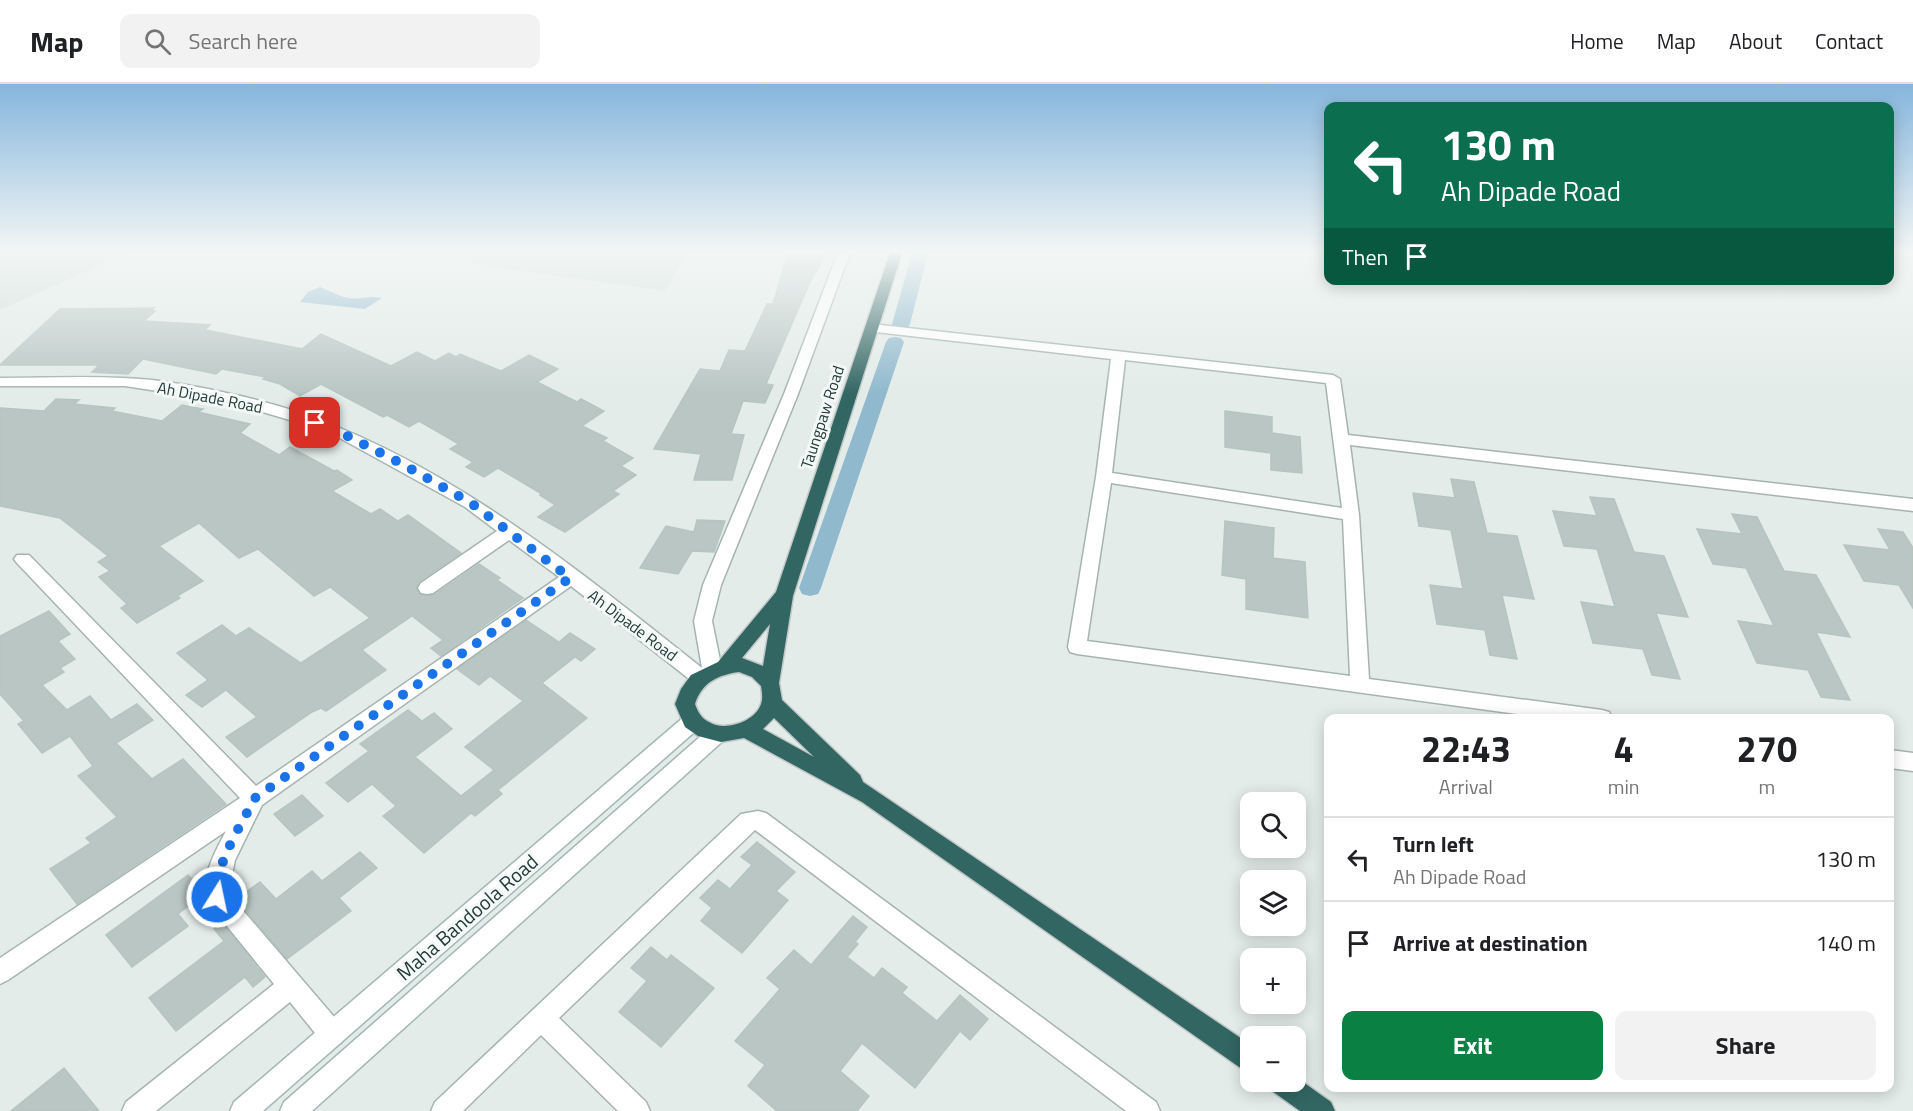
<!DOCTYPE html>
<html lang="en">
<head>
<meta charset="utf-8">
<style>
	:root { --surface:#fff; --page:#f2f2f2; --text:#202124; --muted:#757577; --line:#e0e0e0; --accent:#0b8043 }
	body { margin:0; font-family:"Titillium Web",sans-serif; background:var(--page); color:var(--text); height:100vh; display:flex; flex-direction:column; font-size:22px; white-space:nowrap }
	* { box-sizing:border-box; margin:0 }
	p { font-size:20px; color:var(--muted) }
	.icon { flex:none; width:33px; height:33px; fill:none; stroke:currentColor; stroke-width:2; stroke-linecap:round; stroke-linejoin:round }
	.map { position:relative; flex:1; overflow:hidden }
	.side { position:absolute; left:1324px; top:630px; width:570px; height:378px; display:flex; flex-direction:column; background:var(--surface); border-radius:12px; box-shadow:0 3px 15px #0003 }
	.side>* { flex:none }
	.banner { position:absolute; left:1324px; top:18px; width:570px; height:183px; border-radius:12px; box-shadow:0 3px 15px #0003; background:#0b6e4f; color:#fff; overflow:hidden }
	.tools { position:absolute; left:1240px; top:708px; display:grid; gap:12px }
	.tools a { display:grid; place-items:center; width:66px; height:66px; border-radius:12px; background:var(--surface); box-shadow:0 3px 15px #0003; font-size:30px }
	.pin { position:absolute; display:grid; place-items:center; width:51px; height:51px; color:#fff; margin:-26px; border-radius:12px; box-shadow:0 3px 9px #0006 }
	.me { position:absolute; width:66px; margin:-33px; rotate:10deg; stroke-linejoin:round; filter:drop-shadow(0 0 4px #0008) }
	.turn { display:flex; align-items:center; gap:21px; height:126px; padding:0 18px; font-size:27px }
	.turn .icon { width:78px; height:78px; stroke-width:2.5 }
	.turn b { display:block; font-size:42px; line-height:51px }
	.then { display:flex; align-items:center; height:57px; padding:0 18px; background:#0003; gap:12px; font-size:22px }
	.eta { display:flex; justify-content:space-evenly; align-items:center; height:102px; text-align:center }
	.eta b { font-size:36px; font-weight:700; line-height:42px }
	.action { display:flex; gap:12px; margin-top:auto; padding:12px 18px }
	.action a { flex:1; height:69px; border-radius:12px; background:var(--accent); color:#fff; font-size:24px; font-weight:700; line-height:69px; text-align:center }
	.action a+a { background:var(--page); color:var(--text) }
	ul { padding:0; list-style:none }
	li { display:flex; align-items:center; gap:18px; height:84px; padding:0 18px; border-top:2px solid var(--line) }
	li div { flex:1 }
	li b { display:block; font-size:22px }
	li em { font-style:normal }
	header { display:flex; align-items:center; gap:36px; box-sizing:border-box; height:84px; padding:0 30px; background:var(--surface); border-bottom:2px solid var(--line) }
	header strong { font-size:28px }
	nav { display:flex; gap:33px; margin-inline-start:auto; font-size:21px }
	.search { width:420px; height:54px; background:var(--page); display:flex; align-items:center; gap:15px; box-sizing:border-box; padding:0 21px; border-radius:12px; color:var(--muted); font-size:22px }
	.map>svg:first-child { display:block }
	.built { fill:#d1dcd9 }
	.water { fill:#90b9cd }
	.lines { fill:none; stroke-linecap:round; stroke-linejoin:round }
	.canal { fill:#90b9cd; fill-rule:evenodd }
	.building { fill:#b9c6c3; stroke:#b6c5c1; stroke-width:1.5 }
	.street-casing { stroke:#a6b4b1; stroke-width:3 }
	.secondary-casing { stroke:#a2b7b3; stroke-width:3 }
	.highway-casing { stroke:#c2c8c8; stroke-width:3 }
	.street { fill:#fff; fill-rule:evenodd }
	.secondary { fill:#fff; fill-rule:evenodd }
	.highway { fill:#326663; fill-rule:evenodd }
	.route { stroke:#1a73e8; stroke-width:10; stroke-dasharray:0 18 }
	.labels { text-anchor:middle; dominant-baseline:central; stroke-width:6; stroke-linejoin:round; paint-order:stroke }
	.street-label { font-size:16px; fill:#243c39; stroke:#f4f9f7 }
	.near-street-label { font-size:20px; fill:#243c39; stroke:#f4f9f7 }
</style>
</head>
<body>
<header>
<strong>Map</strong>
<div class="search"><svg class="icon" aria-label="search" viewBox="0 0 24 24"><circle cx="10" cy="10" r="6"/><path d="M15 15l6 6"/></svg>Search here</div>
<nav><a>Home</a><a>Map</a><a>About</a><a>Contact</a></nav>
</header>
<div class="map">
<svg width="1913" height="1027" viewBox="0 0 1913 1027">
	<rect width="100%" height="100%" fill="#e3ece9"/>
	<g class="built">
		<path d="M0,166H134L0,226Z"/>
		<path d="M374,166H690L665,207Z"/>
	</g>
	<path class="water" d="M320,203C330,207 338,212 348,214C359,216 371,211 382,214L365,225L300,218L308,208Z"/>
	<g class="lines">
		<g class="canal">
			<path d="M913,166H929L910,240L907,244H895L892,240Z"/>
			<path d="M895,253L901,254L904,258L821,504L818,510L810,512L802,510L799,504L886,258L889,254Z"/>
		</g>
	</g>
	<g class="building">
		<path d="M789,166H828L809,200L766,300L773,301L765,319L743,317L731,350L744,351L732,396H694L701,370L654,365L700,285L720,287L729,266L745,267L767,220H773Z"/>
		<path d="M154,224L151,226L155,227L144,237L210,241L205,246L302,265L321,250L391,282L417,268L435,277L449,269L456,273L460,270L501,287L529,271L558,285L537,298L577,318L581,315L604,327L582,342L607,354L603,357L633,374L621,382L636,391L613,407L619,410L565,448L538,433L555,421L540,411L542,410L498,384L484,393L466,383L473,378L450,365L459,360L419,337L409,343L387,331L383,333L321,300L300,312L280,300L263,295L266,293L222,285L216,290L143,275L128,290L92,288L99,281H0L60,225Z"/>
		<path d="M56,315L79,316L74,320L115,324L112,327L162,337L182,321L203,325L198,328L250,340L240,349L279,371L290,363L334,387L337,386L352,396L332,407L371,430L380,425L398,437L408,431L461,469L420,497L416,505L421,511H434L479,480L500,494L497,496L523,514L441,572L431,564L443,556L412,532L362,566L386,586L326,627L321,624L312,628L247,673L226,653L257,633L226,606L202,623L186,611L208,596L177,569L222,541L236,552L249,544L301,579L370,534L330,503L314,512L258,465L239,474L199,439L159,462L203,497L177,512L180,514L137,539L121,524L127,520L99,493L110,487L98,478L108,472L60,434L0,422V324L44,327Z"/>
		<path d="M1225,327L1272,333V349L1300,353L1302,389L1271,386V369L1225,363Z"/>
		<path d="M1451,395L1474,398L1487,449L1517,452L1534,515L1502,511L1517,575L1490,571L1485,546L1437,540L1430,501L1463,505L1451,446L1419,442L1413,409L1455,414Z"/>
		<path d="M1590,413L1614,415L1634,468L1664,472L1688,533L1656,529L1680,595L1652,591L1643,565L1593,559L1581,518L1615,523L1597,465L1564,462L1553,427L1597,432Z"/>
		<path d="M1732,430L1757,433L1784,487L1816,491L1850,553L1816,548L1850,616L1821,613L1808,586L1757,579L1738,537L1774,542L1746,484L1713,480L1697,445L1742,450Z"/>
		<path d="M697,436L725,437L714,468L692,467L678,490L640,484L666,442L694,448Z"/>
		<path d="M1225,437L1274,444L1273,474L1305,478L1308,534L1246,525V495L1222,491Z"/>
		<path d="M1878,445L1903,448L1913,464V524L1899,501L1864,497L1844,461L1890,466Z"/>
		<path d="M49,527L70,550L58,557L75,575L60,584L64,588L42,601L67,626L90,612L111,636L137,620L153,636L116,659L152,695L183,675L226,720L77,820L50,785L91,759L86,754L117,733L78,692L93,682L70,652L42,669L18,640L24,637L0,610V552Z"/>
		<path d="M526,536L559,558L570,549L595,565L581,577L575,573L542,599L587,634L498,706L502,710L475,732L471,729L424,769L383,732L396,722L372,700L348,718L326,699L369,667L360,660L408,626L422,637L434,629L452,645L415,673L461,712L494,686L465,663L523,617L490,592L479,601L457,585Z"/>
		<path d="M302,711L323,732L295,752L274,730Z"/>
		<path d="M757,758L795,788L776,807L788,816L742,869L701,837L712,824L700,814L718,796L730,805L752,781L741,773Z"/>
		<path d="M360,768L377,784L339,814L351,827L287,875L236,815L260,798L276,815L312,787L322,797Z"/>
		<path d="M188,791L204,810L178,830L188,842L132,883L106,851Z"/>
		<path d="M853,832L867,843L855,858L858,860L847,873L874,894L882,884L907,903L902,909L937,937L960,911L988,935L970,956L960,947L915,1004L862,959L840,987L869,1012L857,1027H777L748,1002L765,981L735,957L780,905L767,894L794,866L811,881Z"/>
		<path d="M222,839L265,893L253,903L245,893L176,947L149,914L224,857L214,845Z"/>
		<path d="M651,863L667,876L671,871L714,904L661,963L619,928L647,897L631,884Z"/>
		<path d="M64,984L99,1027H11Z"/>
	</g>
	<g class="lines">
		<g class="street-casing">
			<g id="street">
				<path d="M839,166H851L798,310L721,501L712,537L722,586L719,591L709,593L707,598L700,601L693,598L571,502L262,721L235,776L228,809L341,941L344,950L341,959L332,962L323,959L290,918L156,1027H122L126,1018L274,900L209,820C198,797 215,768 226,747L8,896L0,900V874L240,714L17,479L14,475L17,471H29L256,702L559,493L509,456L433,509L427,510L421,509L418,504L421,499L497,447L465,423L327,347L229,318L125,302H0V294C41,294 82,292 123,294C158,295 196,302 231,310C409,346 563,474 702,584L694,537L703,501L784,310Z"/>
				<path d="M872,240L1333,291L1340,295L1348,351L1913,415V427L1350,361L1359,431L1369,595L1602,626L1609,628L1612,634H1547L1077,570L1070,568L1068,563L1096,393L1111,275L867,247L865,244L867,241ZM1125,276L1326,299L1342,424L1112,389ZM1111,399L1343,435L1350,592L1087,557Z"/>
				<path d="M1890,666L1913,669V687L1890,684Z"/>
				<path d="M758,727L766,729L1156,1018L1160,1027H1126L755,746L559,934L646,1018L650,1027H618L541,951L463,1027H431L435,1018L741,730Z"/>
			</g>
		</g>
		<g class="secondary-casing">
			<g id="secondary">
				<path d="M692,630L699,632L702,638L699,644L263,1027H230L234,1018L685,632Z"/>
				<path d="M717,642L724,644L727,650L724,656L312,1027H280L284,1018L710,644Z"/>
			</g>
		</g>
		<g class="highway-casing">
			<g id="highway">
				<path d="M891,166H903L793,512L779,599L782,616L860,691L863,698L1251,961V989L1242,985L862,718L744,654L721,658L698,652L685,643L675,620L681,605L691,591L718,578L776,508ZM770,540L763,582L742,574ZM739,588L752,593L761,602C762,608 763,615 761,620C755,638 724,648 709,638C701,634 698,628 695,620C702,598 718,591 739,588ZM774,634L814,673L763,645Z"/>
				<path d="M1296,993L1331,1018L1335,1027H1300L1272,1007L1268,998H1296Z"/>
			</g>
		</g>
		<use href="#street" class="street"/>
		<use href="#secondary" class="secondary"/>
		<use href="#highway" class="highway"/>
	</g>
	<linearGradient id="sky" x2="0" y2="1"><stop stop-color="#85b6dd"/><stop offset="0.54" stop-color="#f2f6f5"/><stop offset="1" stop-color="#f2f6f5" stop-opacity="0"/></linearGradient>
	<rect width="1913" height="310" fill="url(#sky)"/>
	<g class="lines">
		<path class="route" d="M217,813C213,784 241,741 255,714L570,494L471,419L404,381L332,344L315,339"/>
	</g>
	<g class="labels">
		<g class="street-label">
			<text transform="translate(210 313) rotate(11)">Ah Dipade Road</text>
			<text transform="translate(822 333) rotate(-72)">Taungpaw Road</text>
			<text transform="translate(633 541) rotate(37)">Ah Dipade Road</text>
		</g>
		<g class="near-street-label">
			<text transform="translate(467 833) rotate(-41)">Maha Bandoola Road</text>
		</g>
	</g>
</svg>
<div class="tools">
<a><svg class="icon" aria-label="search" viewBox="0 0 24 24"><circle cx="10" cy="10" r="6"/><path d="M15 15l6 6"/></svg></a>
<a><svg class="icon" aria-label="layers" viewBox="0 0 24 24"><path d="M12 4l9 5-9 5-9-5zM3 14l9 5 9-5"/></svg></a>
<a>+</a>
<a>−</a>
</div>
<div class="pin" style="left:315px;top:339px;background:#d93025"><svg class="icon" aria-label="arrive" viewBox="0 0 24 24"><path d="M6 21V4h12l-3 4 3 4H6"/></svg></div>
<svg class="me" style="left:217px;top:813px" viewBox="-20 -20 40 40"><circle r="17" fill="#1a73e8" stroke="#fff" stroke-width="3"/><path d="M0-11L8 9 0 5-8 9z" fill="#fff"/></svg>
<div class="banner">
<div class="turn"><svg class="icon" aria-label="left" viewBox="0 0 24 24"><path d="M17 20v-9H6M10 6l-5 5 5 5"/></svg><div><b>130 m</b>Ah Dipade Road</div></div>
<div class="then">Then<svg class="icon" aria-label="arrive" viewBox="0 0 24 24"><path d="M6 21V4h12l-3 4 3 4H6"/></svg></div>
</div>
<section class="side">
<div class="eta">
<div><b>22:43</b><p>Arrival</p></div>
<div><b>4</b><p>min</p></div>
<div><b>270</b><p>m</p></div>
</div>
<ul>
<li><svg class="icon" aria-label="left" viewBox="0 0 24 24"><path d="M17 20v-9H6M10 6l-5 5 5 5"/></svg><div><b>Turn left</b><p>Ah Dipade Road</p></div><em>130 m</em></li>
<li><svg class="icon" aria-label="arrive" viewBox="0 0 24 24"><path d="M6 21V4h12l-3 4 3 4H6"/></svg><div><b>Arrive at destination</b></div><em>140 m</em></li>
</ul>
<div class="action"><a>Exit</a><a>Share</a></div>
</section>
</div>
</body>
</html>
